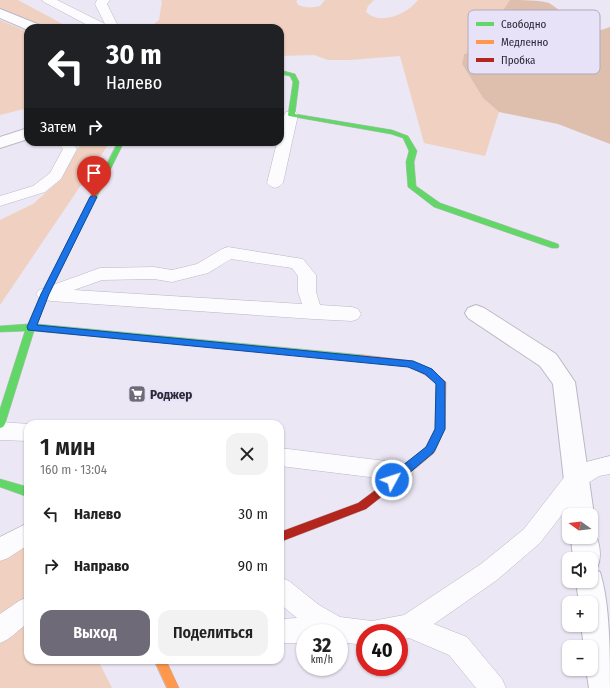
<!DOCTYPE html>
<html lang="ru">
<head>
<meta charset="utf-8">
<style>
	:root { --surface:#fff; --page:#f2f2f2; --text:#222; --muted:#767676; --accent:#6e6a78 }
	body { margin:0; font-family:"Fira Sans Condensed",sans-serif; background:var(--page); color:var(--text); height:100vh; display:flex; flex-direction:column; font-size:15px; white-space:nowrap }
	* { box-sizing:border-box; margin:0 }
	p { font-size:13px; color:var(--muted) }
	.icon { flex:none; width:22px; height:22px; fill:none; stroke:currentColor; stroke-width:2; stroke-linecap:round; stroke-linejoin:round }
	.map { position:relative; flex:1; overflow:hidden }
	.sheet { position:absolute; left:24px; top:420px; width:260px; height:244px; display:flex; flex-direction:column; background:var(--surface); border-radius:12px; box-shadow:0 1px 3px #0004 }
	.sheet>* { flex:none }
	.banner { position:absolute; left:24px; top:24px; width:260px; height:122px; border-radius:12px; box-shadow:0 1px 3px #0004; background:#202124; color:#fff; overflow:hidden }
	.needle { width:26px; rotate:285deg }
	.controls { position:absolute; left:562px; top:508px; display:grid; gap:8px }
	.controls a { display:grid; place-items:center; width:36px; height:36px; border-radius:8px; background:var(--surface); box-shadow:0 1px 3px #0004; font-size:20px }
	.speed { position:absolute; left:296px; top:624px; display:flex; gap:8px; font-size:20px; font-weight:700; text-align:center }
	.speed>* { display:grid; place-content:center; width:52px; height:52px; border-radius:50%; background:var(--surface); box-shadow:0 1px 3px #0004; line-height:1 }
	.speed small { font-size:10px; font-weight:400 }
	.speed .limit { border:6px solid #d22; background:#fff; color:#111 }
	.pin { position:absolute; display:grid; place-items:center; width:34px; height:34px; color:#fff; margin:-41px -17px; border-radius:50% 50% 50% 0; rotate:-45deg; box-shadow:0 0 4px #0007 }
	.pin .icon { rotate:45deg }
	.me { position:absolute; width:44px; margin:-22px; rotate:50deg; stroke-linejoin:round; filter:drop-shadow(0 0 3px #0008) }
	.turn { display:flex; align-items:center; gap:14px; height:84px; padding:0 16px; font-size:18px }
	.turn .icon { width:52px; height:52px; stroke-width:2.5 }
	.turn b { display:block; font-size:28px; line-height:34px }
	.then { display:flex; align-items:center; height:38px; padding:0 16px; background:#0003; gap:8px; font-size:15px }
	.round { display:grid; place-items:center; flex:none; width:42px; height:42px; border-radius:12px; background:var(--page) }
	.headline { display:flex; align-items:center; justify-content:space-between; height:68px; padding:0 16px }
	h1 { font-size:24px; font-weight:600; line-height:30px }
	.action { display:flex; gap:8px; margin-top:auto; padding:8px 16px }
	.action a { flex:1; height:46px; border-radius:12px; background:var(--accent); color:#fff; font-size:16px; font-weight:600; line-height:46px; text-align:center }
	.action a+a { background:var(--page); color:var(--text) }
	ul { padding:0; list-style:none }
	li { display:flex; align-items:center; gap:12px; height:52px; padding:0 16px }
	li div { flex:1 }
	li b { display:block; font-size:15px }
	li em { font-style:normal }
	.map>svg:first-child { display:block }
	.green { fill:#f0d0c0 }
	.forest { fill:#debead }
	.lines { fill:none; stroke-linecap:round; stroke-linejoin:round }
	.lane-casing { stroke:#bcb8c4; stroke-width:1 }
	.street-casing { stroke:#bcb8c4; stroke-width:2 }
	.fast-casing { stroke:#bcb8c4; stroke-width:1 }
	.slow-casing { stroke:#bcb8c4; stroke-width:1 }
	.jam-casing { stroke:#bcb8c4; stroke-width:1 }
	.lane { fill:#fcfbfd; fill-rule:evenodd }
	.street { fill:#fcfbfd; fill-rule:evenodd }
	.fast { fill:#63d668; fill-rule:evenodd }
	.slow { fill:#ff974d; fill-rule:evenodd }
	.jam { fill:#b3261e; fill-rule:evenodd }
	.route { fill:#1a73e8; stroke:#114b97 }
	.labels { text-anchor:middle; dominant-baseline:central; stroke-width:3.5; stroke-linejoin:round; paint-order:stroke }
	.poi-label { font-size:13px; font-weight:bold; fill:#2b2735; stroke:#e8e2f9; text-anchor:start }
	.key { fill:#e8e2f9; stroke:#afaabe; stroke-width:1 }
	.key-label { font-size:11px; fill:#2b2735 }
</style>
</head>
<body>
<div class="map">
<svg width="610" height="688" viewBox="0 0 610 688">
	<rect width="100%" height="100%" fill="#ebe7f4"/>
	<g class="green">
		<path d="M0,0H18L70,28H38L0,11Z"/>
		<path d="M160,0H298L296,1L298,5C305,8 312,8 320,6L325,0H374L368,6L366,12C381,26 407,14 418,0H510L501,13L515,33L535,48L526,55C500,48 490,49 464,54L462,64L483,98L499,112L485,156L424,143L400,56L349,60H328L314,55L280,56V28H149L159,20L162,1Z"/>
		<path d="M0,20L28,32V108L0,115Z"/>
		<path d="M82,142H110L0,305V220L33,204L59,181Z"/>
		<path d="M0,536L25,547L28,551V660H98L112,688H0Z"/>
	</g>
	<path class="forest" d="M510,0C521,0 539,0 549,3C573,17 577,40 610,27V144L558,124L499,112L483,98L462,64L464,54C490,48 500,48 526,55L535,48L515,33L501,13Z"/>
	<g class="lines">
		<g class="lane-casing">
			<g id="lane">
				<path d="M42,0H57L105,24L95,4L97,0H110L107,4L119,28H93L44,2Z"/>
				<path d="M291,111L296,112L298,115L283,183L280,186L275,188L270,186L267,183L277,142H280C280,132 280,120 286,112Z"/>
				<path d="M58,142H72L77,149L61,179L45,192L0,206V196L33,186L50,173L63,149Z"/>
				<path d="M228,247L303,259L316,275V292L320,305L352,307L358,309L361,314L358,319L352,321L313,319L51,301L39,298L36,294L39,290L100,268L154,267L172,270L197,264L222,249ZM231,259L292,268L298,276V292L302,304L74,290L102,280L154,279L172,282L208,273Z"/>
				<path d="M0,422L30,424H28V441L0,440Z"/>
				<path d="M280,448L402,463L410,465L413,472L410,479L402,481L280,466Z"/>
				<path d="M610,456V474L599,476L585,485L540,543L497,580L434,624L467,637L502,679L506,688H476L449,655L409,638L399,640V633H365V645L339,642V633H305V643H280V619L297,618L280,604V577L289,581L319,605L340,617L372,621L404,615L481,564L524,529L569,471L586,462Z"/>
				<path d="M28,523V545L8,558L0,561V537Z"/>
				<path d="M28,597V623C18,630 11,639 0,643V614L19,601Z"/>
			</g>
		</g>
		<g class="street-casing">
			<g id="street">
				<path d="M0,9L40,25L42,28H28V30L0,18Z"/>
				<path d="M28,128V139L0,148V137Z"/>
				<path d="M476,305L484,308L556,354L575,382L594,515L591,522V515H569V517L568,515L553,384L540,366L468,318L465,313L468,308Z"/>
				<path d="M591,527L593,528C599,541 603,555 597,568L593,569L600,572C610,604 610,653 610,688H589L586,669H591V647H584L581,625H591V603H579L576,581H591V559H573L571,537H591Z"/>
			</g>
		</g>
		<g class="fast-casing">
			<g id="fast">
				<path d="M280,70L295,74L299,82L295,114L392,130L408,136L417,151L414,162L416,186L440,203L558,244L559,246L558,248H552L434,207L408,187L406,162L409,151L403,138L391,134L289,116L288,115L293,82L290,76L280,74Z"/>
				<path d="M118,142H124L49,294L37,324L363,355L366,356L368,358L366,360L363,361L34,331L5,424L3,427L0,428V409L25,331L0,332V326L28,324L41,294Z"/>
				<path d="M0,479L28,487V497L0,487Z"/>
			</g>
		</g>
		<g class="slow-casing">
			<g id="slow">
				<path d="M363,355L413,361L431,369L446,382L445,429L434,453L385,494L381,496L377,494L376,491L377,488L426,447L435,429L436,383L425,375L408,366L360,360L358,358L360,356Z"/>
				<path d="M154,660H166L179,688H167Z"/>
			</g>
		</g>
		<g class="jam-casing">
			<path id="jam" d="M381,486L385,488L386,491L385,494L366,509L280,542V532L358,503Z"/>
		</g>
		<use href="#lane" class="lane"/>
		<use href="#street" class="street"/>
		<use href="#fast" class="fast"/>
		<use href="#slow" class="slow"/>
		<use href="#jam" class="jam"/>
	</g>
	<path class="route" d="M94,195L97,197L49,294L37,325L413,361L432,369L445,382V429L435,450L433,453L396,484L392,485L388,484L387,480L388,477L426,447L435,429L436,384L425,374L408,367L28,330L27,327L41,294L90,197Z"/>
	<defs>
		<g id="supermarket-square" transform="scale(0.9)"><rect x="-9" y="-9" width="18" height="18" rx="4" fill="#6e6a78" stroke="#e8e2f9"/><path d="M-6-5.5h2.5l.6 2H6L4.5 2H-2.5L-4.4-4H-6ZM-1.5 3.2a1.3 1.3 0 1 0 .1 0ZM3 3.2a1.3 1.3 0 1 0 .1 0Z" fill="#fff"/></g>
	</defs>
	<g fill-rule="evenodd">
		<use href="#supermarket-square" x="137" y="394"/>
	</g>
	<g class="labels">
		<g class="poi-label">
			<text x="150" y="394">Роджер</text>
		</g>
	</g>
	<rect x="468" y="10" width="132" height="64" rx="6" class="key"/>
	<rect x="476" y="22" width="18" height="4" fill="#63d668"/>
	<rect x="476" y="40" width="18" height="4" fill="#ff974d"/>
	<rect x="476" y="58" width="18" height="4" fill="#b3261e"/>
	<g class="key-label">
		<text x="501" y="28">Свободно</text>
		<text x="501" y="46">Медленно</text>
		<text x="501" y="64">Пробка</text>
	</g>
</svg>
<div class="controls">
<a><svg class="needle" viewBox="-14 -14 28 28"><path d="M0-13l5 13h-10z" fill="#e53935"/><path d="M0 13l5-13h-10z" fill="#767676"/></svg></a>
<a><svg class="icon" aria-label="sound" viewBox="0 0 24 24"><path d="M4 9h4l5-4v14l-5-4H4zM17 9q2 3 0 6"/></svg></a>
<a>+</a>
<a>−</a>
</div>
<div class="speed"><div>32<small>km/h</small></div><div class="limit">40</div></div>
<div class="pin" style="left:94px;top:197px;background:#d93025"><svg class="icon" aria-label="arrive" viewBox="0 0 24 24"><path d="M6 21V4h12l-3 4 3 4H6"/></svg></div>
<svg class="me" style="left:392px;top:480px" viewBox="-20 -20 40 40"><circle r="17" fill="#1a73e8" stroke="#fff" stroke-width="3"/><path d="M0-11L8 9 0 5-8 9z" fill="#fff"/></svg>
<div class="banner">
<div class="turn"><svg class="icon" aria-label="left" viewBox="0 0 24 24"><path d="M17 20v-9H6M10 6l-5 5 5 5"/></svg><div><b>30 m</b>Налево</div></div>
<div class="then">Затем<svg class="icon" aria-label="right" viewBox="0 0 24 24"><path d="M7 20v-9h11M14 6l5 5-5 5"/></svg></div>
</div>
<section class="sheet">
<div class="headline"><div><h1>1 мин</h1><p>160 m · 13:04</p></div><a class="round"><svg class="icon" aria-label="close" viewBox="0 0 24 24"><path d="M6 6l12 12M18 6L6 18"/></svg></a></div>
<ul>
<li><svg class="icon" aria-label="left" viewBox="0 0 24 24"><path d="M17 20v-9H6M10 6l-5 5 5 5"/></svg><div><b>Налево</b></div><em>30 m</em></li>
<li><svg class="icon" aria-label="right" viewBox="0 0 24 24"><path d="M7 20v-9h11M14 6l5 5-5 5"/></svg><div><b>Направо</b></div><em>90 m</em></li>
</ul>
<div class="action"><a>Выход</a><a>Поделиться</a></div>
</section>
</div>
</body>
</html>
